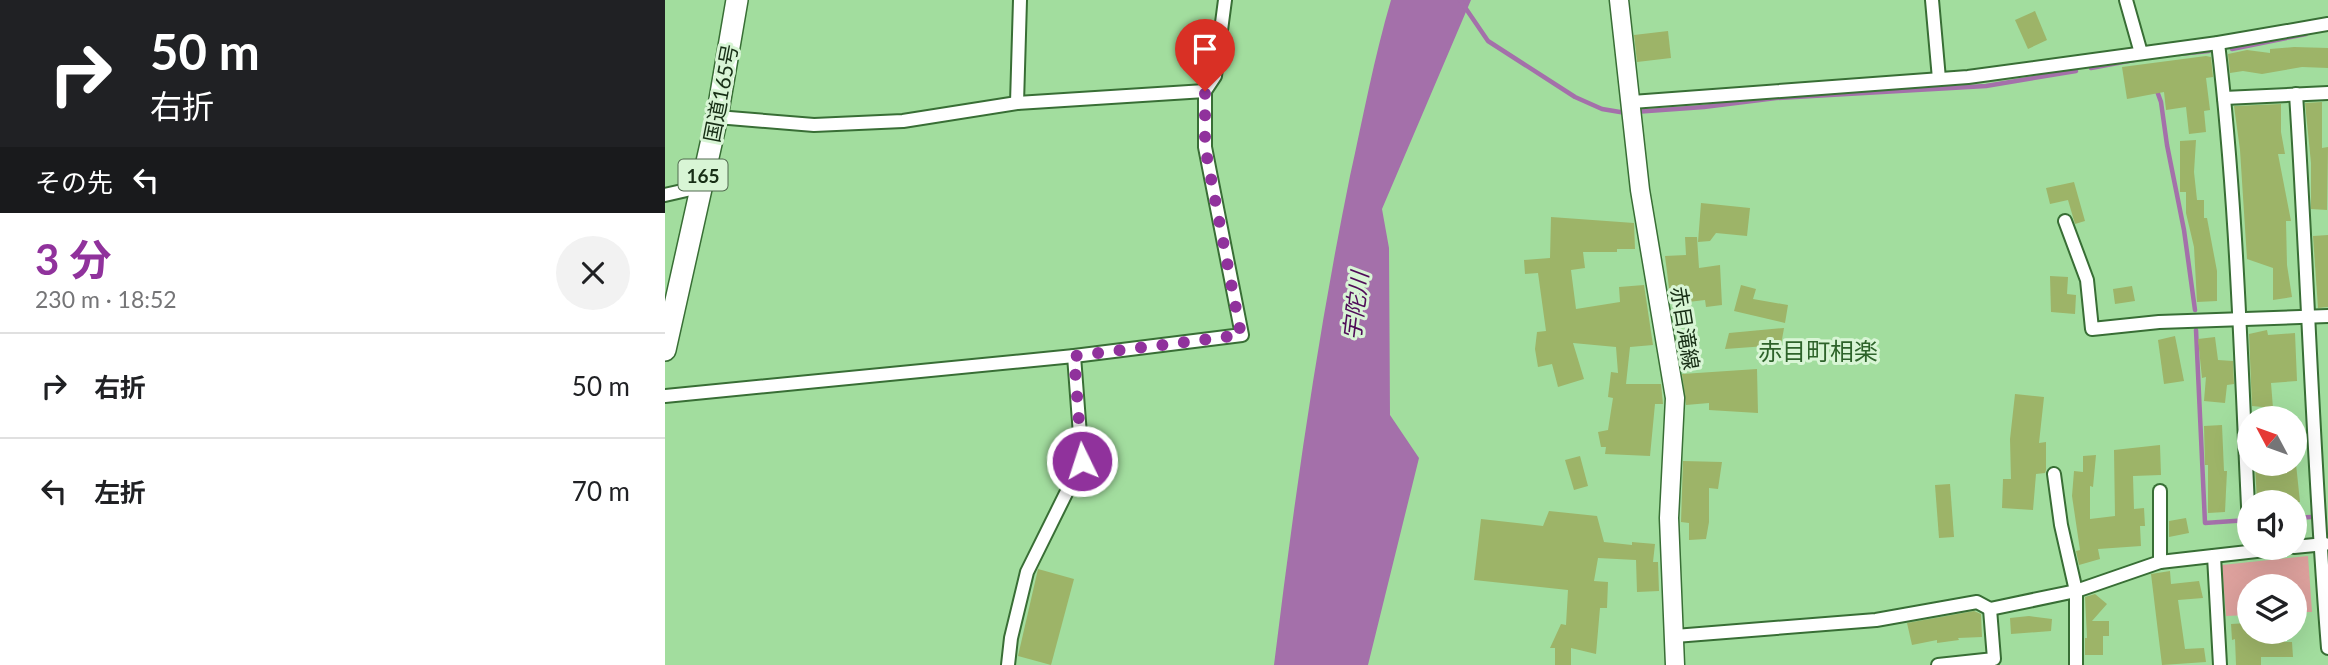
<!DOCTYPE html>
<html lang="ja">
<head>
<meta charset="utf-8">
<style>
	:root { --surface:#fff; --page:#f2f2f2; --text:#202124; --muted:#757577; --line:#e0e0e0; --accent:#90329c }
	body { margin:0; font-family:Lato,"Noto Sans JP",sans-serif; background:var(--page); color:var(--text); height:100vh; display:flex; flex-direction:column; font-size:26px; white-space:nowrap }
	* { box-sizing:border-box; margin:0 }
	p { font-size:23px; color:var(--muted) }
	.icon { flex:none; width:38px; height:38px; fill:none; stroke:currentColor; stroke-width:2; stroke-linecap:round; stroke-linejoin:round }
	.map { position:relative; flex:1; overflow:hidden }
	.drawer { display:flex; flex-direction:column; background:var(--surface); width:665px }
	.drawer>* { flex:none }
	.banner { background:#202124; color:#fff; overflow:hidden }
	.needle { width:46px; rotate:311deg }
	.controls { position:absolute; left:1572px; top:406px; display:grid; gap:14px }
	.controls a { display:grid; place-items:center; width:70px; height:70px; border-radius:50%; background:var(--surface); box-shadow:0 7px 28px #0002; font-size:35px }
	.pin { position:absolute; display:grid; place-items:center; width:60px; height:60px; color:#fff; margin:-72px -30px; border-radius:50% 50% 50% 0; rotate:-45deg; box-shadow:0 0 7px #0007 }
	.pin .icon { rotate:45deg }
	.me { position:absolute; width:77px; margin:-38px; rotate:356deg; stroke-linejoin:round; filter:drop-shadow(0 0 5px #0008) }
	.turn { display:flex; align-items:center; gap:24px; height:147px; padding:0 35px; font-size:32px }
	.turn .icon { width:91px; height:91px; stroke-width:2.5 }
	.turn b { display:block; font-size:49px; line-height:60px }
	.then { display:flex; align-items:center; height:66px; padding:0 35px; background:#0003; gap:14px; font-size:26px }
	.round { display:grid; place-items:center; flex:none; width:74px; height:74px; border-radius:37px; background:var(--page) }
	.summary { display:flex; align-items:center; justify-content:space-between; height:119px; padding:0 35px }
	h1 { font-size:42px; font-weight:700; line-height:52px; color:var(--accent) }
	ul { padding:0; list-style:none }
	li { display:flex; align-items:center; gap:21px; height:105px; padding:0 35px; border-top:2px solid var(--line) }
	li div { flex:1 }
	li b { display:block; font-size:26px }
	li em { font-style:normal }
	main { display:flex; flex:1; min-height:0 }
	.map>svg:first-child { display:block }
	.green { fill:#dda19d }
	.water { fill:#a470aa }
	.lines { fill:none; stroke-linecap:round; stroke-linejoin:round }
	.stream { stroke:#a470aa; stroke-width:4.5 }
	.building { fill:#9db468 }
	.street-casing { stroke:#386e35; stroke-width:16 }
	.secondary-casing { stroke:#386e35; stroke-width:21 }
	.highway-casing { stroke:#386e35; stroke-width:24 }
	.street { stroke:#fff; stroke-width:12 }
	.secondary { stroke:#fff; stroke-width:18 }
	.highway { stroke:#fff; stroke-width:21 }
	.route { stroke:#90329c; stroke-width:12; stroke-dasharray:0 21.6 }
	.labels { text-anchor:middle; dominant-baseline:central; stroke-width:6; stroke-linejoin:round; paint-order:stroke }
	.shield { fill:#d8f5d5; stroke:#516a4f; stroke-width:2 }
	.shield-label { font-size:19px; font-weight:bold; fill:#172e15 }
	.street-label { font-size:21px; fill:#172e15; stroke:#d8f5d5 }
	.water-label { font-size:23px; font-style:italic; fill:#4f0b58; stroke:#d8f5d5 }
	.quarter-label { font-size:24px; fill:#2d632a; stroke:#d8f5d5 }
</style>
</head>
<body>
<main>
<section class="drawer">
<div class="banner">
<div class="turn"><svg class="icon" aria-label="right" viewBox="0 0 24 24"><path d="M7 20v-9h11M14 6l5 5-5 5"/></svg><div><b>50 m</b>右折</div></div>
<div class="then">その先<svg class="icon" aria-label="left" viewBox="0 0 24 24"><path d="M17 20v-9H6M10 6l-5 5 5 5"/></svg></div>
</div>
<div class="summary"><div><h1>3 分</h1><p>230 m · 18:52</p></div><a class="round"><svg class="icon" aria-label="close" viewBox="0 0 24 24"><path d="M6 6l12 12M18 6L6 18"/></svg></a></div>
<ul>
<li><svg class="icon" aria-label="right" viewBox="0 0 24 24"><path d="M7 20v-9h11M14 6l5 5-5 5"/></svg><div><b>右折</b></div><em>50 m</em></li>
<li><svg class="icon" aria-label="left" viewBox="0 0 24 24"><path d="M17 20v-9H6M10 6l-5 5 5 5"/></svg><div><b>左折</b></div><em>70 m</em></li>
</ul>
</section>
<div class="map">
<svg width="1663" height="665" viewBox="0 0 1663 665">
	<rect width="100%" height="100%" fill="#a2dd9e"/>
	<path class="green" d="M1643,556L1647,612H1629V586H1584V615L1561,616L1557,565Z"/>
	<path class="water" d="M726,0H806L717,209L724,248L725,415L754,458L703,665H609C629,501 652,338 685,176C698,117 709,58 726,0Z"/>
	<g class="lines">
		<g class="stream">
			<path d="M795,0L823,41L910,97L937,109L961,113"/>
			<path d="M1567,49L1641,34"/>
			<path d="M1514,54L1544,51"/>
			<path d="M1426,68L1469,60"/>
			<path d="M1492,91L1496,102L1502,145L1519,230L1530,310"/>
			<path d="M969,112L1039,107L1111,98L1321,86L1411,71"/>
			<path d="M1531,330L1540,523L1583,520"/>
			<path d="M1629,518L1646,517"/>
		</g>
	</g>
	<g class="building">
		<path d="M1370,11L1382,40L1363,49L1350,20Z"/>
		<path d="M1003,31L1006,58L972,62L969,35Z"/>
		<path d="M1629,47L1663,48V68L1637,67L1597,74L1578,71L1565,73L1563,54L1582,50L1605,53V49Z"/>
		<path d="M1541,56L1546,57L1548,77L1541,78L1545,110L1539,111L1541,132L1524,134L1521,107L1501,110L1499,92L1462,99L1457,67Z"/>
		<path d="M1657,102V148L1663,147L1662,210L1646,209V163L1640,103Z"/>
		<path d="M1616,104V132L1620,154H1613L1626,221H1621L1622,265L1627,297L1608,300V268L1582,259L1575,150L1569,106Z"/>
		<path d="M1531,140L1529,172L1532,200H1539V218H1542L1552,271V301L1532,302L1529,247L1521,213V192H1515V141Z"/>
		<path d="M1409,182L1420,221L1410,224L1403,200L1385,204L1381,188Z"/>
		<path d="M1036,203L1085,208L1082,236L1051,233L1045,241L1033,242Z"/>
		<path d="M886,217L969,223L970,249H952V252H918L920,268L906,270L911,309L955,302L954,287L979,285L988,345L965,347L961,384H996L998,404H990L985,456L940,454L941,447H936L933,432L943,430L948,398L943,397L946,372L953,373L951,347L908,343L919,379L893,387L887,364L873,367L870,349L872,332L881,331L873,273L860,274L859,260L885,258Z"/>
		<path d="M1663,235V307L1653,308L1648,236Z"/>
		<path d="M1020,237H1032L1034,268L1055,265L1057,305L1041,307L1040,300L1006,304L1000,256L1021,255Z"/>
		<path d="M1385,276L1403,277L1402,294L1411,295L1410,314L1386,312Z"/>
		<path d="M1076,285L1091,289L1088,299L1123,305L1120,323L1069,311Z"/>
		<path d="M1467,286L1470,301L1450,304L1448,289Z"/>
		<path d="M1119,328L1116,345L1060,349L1064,333Z"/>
		<path d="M1602,330L1603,335L1630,333L1632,381L1606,383L1608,408L1587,406L1584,334Z"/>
		<path d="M1510,336L1519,381L1499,384L1493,340Z"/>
		<path d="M1550,337L1553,360L1568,361L1569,384L1562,385L1560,403L1539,401L1541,377L1537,378L1533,339Z"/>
		<path d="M1092,369L1093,413L1044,410V403L1021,405L1017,374Z"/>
		<path d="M1350,394L1379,397L1374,443L1381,442V470L1380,473L1371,474L1368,510L1337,508L1338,479H1346L1345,439Z"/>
		<path d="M1557,425L1559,471H1562L1560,512L1543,513V465H1540L1539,426Z"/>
		<path d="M1495,445L1496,475L1468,476L1469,509L1479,508L1480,526H1475L1476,546L1433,549L1435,559L1414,565L1411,551L1415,550L1407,496L1409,471L1418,472V456L1431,455L1428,487L1425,486V519L1450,516L1449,450Z"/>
		<path d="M915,456L923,486L909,490L900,460Z"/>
		<path d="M1018,461L1057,462L1053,489L1044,488V522L1041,539L1024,540V523L1016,522Z"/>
		<path d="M1590,464H1631L1635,502H1592Z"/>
		<path d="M1285,484L1289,537L1274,538L1270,485Z"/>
		<path d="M884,511L932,516L939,542L967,545V542L990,544L988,562H993L994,591L972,592L971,560L933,558L929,581L943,582L942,608H935L931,654L906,648V665H890V648H885L896,624L901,625L903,590L809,580L816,519L878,526Z"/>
		<path d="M1521,518L1524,533L1504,537V521Z"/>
		<path d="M373,569L409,579L386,665L353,656Z"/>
		<path d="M1505,571L1506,584L1534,581L1538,598L1513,600L1520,649L1539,648L1541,662L1497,665L1486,574Z"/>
		<path d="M1430,594L1442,604L1427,621H1444V636H1438V655H1420V638H1422L1420,597Z"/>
		<path d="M1309,611L1316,614L1317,637L1293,638L1294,640L1272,643V640L1247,645L1242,623Z"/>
		<path d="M1364,616L1387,619L1386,631L1346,634L1345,618Z"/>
		<path d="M1584,623V632H1619L1620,642H1627L1628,657H1596V665H1571L1570,639L1567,640L1566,624Z"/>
	</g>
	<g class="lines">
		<g class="street-casing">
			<g id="street">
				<path d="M1267,0L1274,79"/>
				<path d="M1461,0L1476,53"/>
				<path d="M1553,43C1572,203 1576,366 1584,527"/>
				<path d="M1631,94C1643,279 1648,464 1663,648"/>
				<path d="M1559,98L1663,93"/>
				<path d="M967,102L1303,77L1553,43L1663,24"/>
				<path d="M352,103L355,0"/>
				<path d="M52,117L149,125L238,121L352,103L540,91"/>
				<path d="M0,195L35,187"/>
				<path d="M1400,221L1422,280L1427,329L1494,322L1663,316"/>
				<path d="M0,396L409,356L577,335L540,147V91L550,76L560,0"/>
				<path d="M1389,474L1396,525L1411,591V665"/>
				<path d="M1629,547L1660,544"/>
				<path d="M1549,556L1555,665"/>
				<path d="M1495,562V491"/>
				<path d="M1010,636L1211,620L1312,602L1325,609L1411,591L1495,562L1618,548"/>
				<path d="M343,665L346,638L362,572L417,461L409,356"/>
				<path d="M1273,665L1329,659L1325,609"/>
			</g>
		</g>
		<g class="secondary-casing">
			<path id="secondary" d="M954,0L975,190L1010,398L1004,518L1010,665"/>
		</g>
		<g class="highway-casing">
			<path id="highway" d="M0,350L52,117L72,0"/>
		</g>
		<use href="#street" class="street"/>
		<use href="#secondary" class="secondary"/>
		<use href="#highway" class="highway"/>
	</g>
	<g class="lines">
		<path class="route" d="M417,461L409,356L576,335L540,147V91"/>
	</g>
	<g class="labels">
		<rect class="shield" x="13.5" y="159.5" width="49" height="31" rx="5"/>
		<g class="shield-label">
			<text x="38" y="175">165</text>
		</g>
		<g class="street-label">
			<text transform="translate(55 93) rotate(-79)">国道165号</text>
			<text transform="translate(1021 328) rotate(81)">赤目滝線</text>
		</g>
		<g class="water-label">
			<text transform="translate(690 306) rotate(-83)">宇陀川</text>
		</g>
		<g class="quarter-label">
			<text x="1153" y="350">赤目町相楽</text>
		</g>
	</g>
</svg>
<div class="controls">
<a><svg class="needle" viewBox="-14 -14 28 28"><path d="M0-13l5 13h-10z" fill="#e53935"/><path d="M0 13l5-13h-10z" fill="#757577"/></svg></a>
<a><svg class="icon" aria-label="sound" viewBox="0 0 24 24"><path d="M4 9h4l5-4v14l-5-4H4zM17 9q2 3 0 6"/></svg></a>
<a><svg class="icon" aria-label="layers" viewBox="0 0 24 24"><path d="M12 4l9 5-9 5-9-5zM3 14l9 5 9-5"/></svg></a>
</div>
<div class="pin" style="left:540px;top:91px;background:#d93025"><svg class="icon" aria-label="arrive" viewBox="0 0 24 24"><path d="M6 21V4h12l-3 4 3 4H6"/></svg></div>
<svg class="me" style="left:417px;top:461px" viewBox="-20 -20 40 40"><circle r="17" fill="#90329c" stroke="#fff" stroke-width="3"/><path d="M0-11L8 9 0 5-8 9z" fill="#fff"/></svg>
</div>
</main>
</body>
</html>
